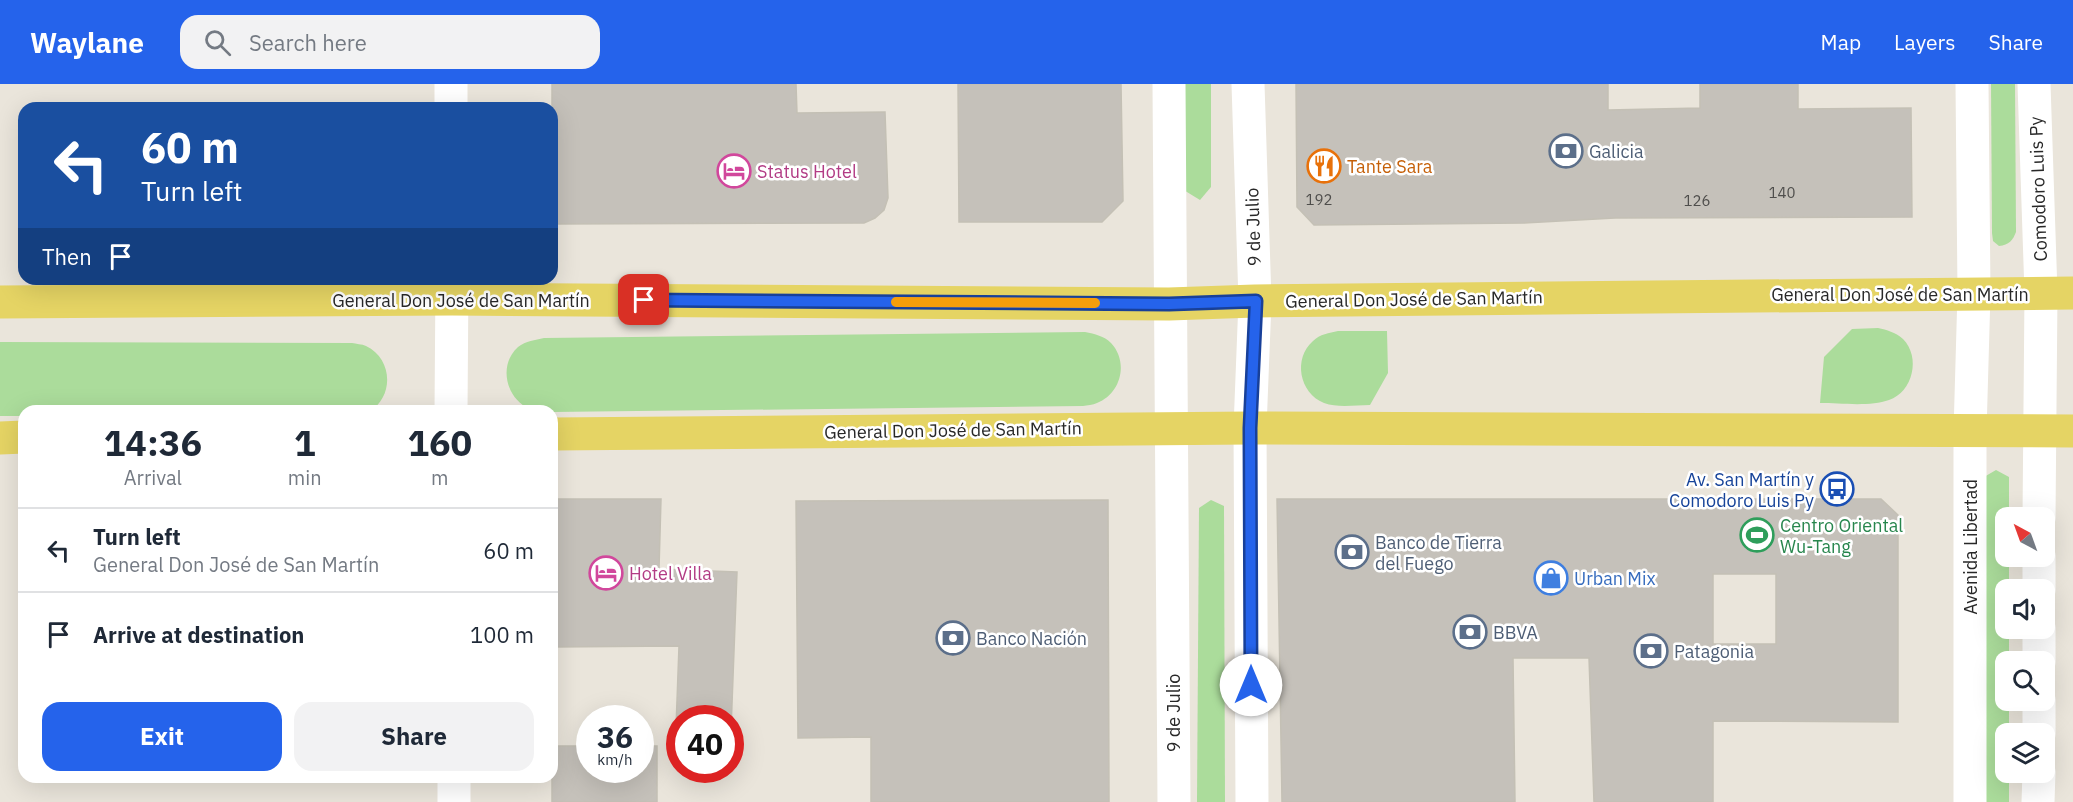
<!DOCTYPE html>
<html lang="en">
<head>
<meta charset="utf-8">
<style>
	:root { --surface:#fff; --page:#f2f2f3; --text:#1f2937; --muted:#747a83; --line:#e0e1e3; --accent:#2563eb }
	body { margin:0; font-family:"IBM Plex Sans",sans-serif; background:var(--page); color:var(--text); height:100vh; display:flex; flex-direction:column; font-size:22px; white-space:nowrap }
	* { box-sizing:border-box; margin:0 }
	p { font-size:20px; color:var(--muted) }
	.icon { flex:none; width:33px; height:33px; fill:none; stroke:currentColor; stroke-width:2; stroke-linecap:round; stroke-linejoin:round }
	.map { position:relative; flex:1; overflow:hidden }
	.details { position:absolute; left:18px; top:321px; width:540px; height:378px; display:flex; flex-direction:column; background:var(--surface); border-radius:18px; box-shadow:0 6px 24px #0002 }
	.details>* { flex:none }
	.hud { position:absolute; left:18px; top:18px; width:540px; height:183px; border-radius:18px; box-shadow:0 6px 24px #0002; background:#1a4fa0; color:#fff; overflow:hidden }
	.needle { width:39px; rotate:319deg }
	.buttons { position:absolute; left:1995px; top:423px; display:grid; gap:12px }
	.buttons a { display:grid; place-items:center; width:60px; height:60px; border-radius:12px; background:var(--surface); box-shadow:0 6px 24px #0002; font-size:30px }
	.speed { position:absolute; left:576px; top:621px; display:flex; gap:12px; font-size:30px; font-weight:700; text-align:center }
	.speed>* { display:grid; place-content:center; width:78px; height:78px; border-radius:50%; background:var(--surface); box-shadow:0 6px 24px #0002; line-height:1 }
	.speed small { font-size:15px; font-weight:400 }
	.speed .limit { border:9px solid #d22; background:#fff; color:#111 }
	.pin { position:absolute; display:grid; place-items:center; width:51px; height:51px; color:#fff; margin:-26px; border-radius:12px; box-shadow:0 3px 9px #0006 }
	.me { position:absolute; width:66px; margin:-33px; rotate:0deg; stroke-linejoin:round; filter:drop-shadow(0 0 4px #0008) }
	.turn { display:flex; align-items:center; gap:21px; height:126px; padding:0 24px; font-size:27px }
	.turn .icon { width:78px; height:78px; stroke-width:2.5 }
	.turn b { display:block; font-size:42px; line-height:51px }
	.then { display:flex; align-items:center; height:57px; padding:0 24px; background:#0003; gap:12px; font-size:22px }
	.eta { display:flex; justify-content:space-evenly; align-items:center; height:102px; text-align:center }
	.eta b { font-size:36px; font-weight:800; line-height:42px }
	.primary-button { display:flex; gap:12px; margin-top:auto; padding:12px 24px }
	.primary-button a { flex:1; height:69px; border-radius:18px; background:var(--accent); color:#fff; font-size:24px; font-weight:800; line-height:69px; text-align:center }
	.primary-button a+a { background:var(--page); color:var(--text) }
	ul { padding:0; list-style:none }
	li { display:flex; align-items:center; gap:18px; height:84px; padding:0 24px; border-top:2px solid var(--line) }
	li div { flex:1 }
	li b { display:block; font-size:22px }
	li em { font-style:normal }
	header { display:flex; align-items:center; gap:36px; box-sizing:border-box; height:84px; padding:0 30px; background:var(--accent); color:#fff }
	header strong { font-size:28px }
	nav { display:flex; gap:33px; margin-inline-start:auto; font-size:21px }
	.search { width:420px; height:54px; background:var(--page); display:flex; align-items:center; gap:15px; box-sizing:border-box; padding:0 21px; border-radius:18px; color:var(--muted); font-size:22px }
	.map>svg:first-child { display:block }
	.green { fill:#abdc9b }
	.building { fill:#c5c1ba; stroke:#c4c0b5; stroke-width:1.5; fill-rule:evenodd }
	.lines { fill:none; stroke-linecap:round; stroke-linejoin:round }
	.minor { stroke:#fff; stroke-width:33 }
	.major { stroke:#e5d464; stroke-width:33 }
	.route-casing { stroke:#184099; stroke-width:15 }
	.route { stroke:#2563eb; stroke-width:10 }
	.slow { stroke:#f59e0b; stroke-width:10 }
	.labels { text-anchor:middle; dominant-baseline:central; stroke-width:5; stroke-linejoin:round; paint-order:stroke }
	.number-label { font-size:15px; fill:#4f4e4c }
	.service-label { font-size:18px; fill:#4e5e75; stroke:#fff; text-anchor:start }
	.food-label { font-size:18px; fill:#c56008; stroke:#fff; text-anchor:start }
	.hotel-label { font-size:18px; fill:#b23c85; stroke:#fff; text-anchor:start }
	.street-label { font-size:18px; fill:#282828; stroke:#fff }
	.transit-label { font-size:18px; fill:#164399; stroke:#fff; text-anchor:end }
	.leisure-label { font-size:18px; fill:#27864d; stroke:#fff; text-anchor:start }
	.shop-label { font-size:18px; fill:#366cbe; stroke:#fff; text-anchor:start }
</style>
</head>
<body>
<header>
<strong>Waylane</strong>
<div class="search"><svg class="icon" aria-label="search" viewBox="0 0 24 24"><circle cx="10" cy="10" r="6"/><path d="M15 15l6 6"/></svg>Search here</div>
<nav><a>Map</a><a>Layers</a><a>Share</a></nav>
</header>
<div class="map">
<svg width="2073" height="718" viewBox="0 0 2073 718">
	<rect width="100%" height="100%" fill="#eae5db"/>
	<g class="green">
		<path d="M1183,0H1211V103L1200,116L1182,105Z"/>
		<path d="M1991,0H2015L2016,148C2013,156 2009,161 1999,162L1993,157L1992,149Z"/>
		<path d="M1878,244C1887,246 1895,248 1903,255C1921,273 1913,308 1889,316C1870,323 1840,319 1820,319L1824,273L1852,245Z"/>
		<path d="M1338,247H1387L1388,289L1370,321C1355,321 1338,324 1324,319C1299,309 1293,274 1313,257C1320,250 1329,249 1338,247Z"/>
		<path d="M1085,248C1095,250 1104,252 1111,259C1129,278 1121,310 1097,319C1093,321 1087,321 1083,322L552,328C544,326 534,328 526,323C505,311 499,280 518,263C526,257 535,256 544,254Z"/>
		<path d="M0,258L352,259C356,260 362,260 366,262C393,275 394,312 370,327H24V332H0Z"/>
		<path d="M1996,386L2009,393V433L2006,434V472L2009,473V505L2006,506V544L2009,545V577L2006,578V616L2009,617V649L2006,650V688L2009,689V718H1985L1984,393Z"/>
		<path d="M1211,416L1224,422L1225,718H1197L1199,424Z"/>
	</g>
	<g class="building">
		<path d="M552,0H796L797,29L885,28L888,114L884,126L875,134L864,139L552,140Z"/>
		<path d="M958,0H1121L1123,117L1102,138H959Z"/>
		<path d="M1296,0H1608V26L1700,24V0H1798V25L1911,24L1912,133L1615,134L1524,139L1314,141L1297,123Z"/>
		<path d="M552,415H661L659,485L737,488L731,646L730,634H680V644H676L679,562L552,563Z"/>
		<path d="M1277,415H1881L1898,431V638L1713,637V718H1594L1589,574H1513L1515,718H1282ZM1713,490H1776V560H1713Z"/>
		<path d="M1108,416L1109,718H871V653L798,654L796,417Z"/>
		<path d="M552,662H590V686H640V662H657V718H552Z"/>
	</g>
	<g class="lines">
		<g class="minor">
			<path d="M451,0V24"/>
			<path d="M1169,0L1174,718"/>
			<path d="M1248,0L1255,217L1250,344L1252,718"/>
			<path d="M2034,0L2041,209L2039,434"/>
			<path d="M451,327L452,195"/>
			<path d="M2039,506V472"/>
			<path d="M2039,578V544"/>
			<path d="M2039,650V616"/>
			<path d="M454,693V718"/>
			<path d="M1970,718V348L1974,209L1972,0"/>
			<path d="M2038,718L2039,688"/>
		</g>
		<g class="major">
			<path d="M0,218L452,215L1169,220L1255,217L2073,209"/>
			<path d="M552,350L1250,344L2073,347"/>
			<path d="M0,354L24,353"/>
		</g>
	</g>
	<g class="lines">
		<g class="route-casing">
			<path id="route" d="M644,216L1169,220L1256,217L1250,344L1251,601"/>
		</g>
		<use href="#route" class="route"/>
		<path class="slow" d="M896,218L1095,219"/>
	</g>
	<defs>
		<g id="bank-ring" transform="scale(1.725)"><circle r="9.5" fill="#fff" stroke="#5c6f8a" stroke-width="1.5"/><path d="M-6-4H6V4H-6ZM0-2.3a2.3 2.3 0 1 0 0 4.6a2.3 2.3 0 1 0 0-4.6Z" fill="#5c6f8a"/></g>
		<g id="restaurant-ring" transform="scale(1.725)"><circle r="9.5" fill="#fff" stroke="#e8710a" stroke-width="1.5"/><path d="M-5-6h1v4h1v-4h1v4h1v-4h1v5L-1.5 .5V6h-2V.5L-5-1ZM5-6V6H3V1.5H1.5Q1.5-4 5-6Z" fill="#e8710a"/></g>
		<g id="hotel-ring" transform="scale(1.725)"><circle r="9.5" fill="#fff" stroke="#d1479c" stroke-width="1.5"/><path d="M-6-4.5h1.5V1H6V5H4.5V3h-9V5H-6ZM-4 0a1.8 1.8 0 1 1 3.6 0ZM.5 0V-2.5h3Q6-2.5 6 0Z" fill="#d1479c"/></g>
		<g id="bus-ring" transform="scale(1.725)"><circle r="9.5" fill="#fff" stroke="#1a4fb4" stroke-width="1.5"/><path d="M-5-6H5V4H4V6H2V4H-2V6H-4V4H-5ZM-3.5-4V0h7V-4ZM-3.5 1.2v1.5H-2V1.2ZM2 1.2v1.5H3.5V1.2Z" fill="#1a4fb4"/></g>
		<g id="stadium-ring" transform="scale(1.725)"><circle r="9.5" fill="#fff" stroke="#2e9e5b" stroke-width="1.5"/><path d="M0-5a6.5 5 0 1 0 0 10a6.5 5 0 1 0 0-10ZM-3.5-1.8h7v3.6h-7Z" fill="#2e9e5b"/></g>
		<g id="shop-ring" transform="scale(1.725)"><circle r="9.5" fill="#fff" stroke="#3f7fe0" stroke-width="1.5"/><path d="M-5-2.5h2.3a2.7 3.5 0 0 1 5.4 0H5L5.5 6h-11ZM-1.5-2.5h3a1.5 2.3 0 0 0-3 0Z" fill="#3f7fe0"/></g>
	</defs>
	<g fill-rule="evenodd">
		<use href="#bank-ring" x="1566" y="67"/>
		<use href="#restaurant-ring" x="1324" y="82"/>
		<use href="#hotel-ring" x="734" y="87"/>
		<use href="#bus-ring" x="1837" y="405"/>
		<use href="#stadium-ring" x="1757" y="451"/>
		<use href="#bank-ring" x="1352" y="468"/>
		<use href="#hotel-ring" x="606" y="489"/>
		<use href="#shop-ring" x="1551" y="494"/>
		<use href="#bank-ring" x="1470" y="548"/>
		<use href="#bank-ring" x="953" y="554"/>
		<use href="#bank-ring" x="1651" y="567"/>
	</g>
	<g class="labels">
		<g class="number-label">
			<text x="1782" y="108">140</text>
			<text x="1319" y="115">192</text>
			<text x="1697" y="116">126</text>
		</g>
		<g class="service-label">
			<text x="1589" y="67">Galicia</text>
			<text x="1375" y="458">Banco de Tierra<tspan x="1375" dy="21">del Fuego</tspan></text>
			<text x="1493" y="548">BBVA</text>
			<text x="976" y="554">Banco Nación</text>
			<text x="1674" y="567">Patagonia</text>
		</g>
		<g class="food-label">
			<text x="1347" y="82">Tante Sara</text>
		</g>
		<g class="hotel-label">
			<text x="757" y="87">Status Hotel</text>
			<text x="629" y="489">Hotel Villa</text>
		</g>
		<g class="street-label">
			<text transform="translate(2038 105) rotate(-92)">Comodoro Luis Py</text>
			<text transform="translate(1253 143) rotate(-92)">9 de Julio</text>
			<text x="1900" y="210">General Don José de San Martín</text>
			<text transform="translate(1414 215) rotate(-1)">General Don José de San Martín</text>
			<text x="461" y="216">General Don José de San Martín</text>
			<text transform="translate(953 346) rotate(-1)">General Don José de San Martín</text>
			<text transform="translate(1970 463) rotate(-90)">Avenida Libertad</text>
			<text transform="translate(1173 629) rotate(-90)">9 de Julio</text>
		</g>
		<g class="transit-label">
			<text x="1814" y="395">Av. San Martín y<tspan x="1814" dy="21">Comodoro Luis Py</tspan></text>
		</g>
		<g class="leisure-label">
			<text x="1780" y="441">Centro Oriental<tspan x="1780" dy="21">Wu-Tang</tspan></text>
		</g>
		<g class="shop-label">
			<text x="1574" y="494">Urban Mix</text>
		</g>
	</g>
</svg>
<div class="buttons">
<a><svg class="needle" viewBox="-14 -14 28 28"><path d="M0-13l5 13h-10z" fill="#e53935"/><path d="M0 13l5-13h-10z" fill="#747a83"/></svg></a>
<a><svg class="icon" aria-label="sound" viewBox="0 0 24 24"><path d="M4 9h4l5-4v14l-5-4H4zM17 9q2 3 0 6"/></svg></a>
<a><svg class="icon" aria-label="search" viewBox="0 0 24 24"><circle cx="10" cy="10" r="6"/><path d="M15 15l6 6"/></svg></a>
<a><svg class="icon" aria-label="layers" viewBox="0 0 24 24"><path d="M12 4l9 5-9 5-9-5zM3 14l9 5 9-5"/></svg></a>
</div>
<div class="speed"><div>36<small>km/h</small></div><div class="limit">40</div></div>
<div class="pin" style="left:644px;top:216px;background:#d93025"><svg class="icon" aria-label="arrive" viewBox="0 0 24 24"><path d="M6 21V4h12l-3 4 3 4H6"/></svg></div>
<svg class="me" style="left:1251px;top:601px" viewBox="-20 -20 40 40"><circle r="19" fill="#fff"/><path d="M0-13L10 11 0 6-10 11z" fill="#2563eb"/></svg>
<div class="hud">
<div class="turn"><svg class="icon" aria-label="left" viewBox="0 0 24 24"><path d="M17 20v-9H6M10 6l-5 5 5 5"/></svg><div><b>60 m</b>Turn left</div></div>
<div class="then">Then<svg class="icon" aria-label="arrive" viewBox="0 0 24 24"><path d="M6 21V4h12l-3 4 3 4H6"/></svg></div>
</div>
<section class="details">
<div class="eta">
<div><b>14:36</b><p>Arrival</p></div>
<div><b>1</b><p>min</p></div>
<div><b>160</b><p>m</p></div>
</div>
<ul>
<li><svg class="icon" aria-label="left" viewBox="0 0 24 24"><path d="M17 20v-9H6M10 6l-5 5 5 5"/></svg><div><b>Turn left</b><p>General Don José de San Martín</p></div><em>60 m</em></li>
<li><svg class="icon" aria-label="arrive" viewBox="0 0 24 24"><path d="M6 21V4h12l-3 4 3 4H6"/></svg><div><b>Arrive at destination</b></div><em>100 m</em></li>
</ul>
<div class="primary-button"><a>Exit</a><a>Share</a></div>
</section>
</div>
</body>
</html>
